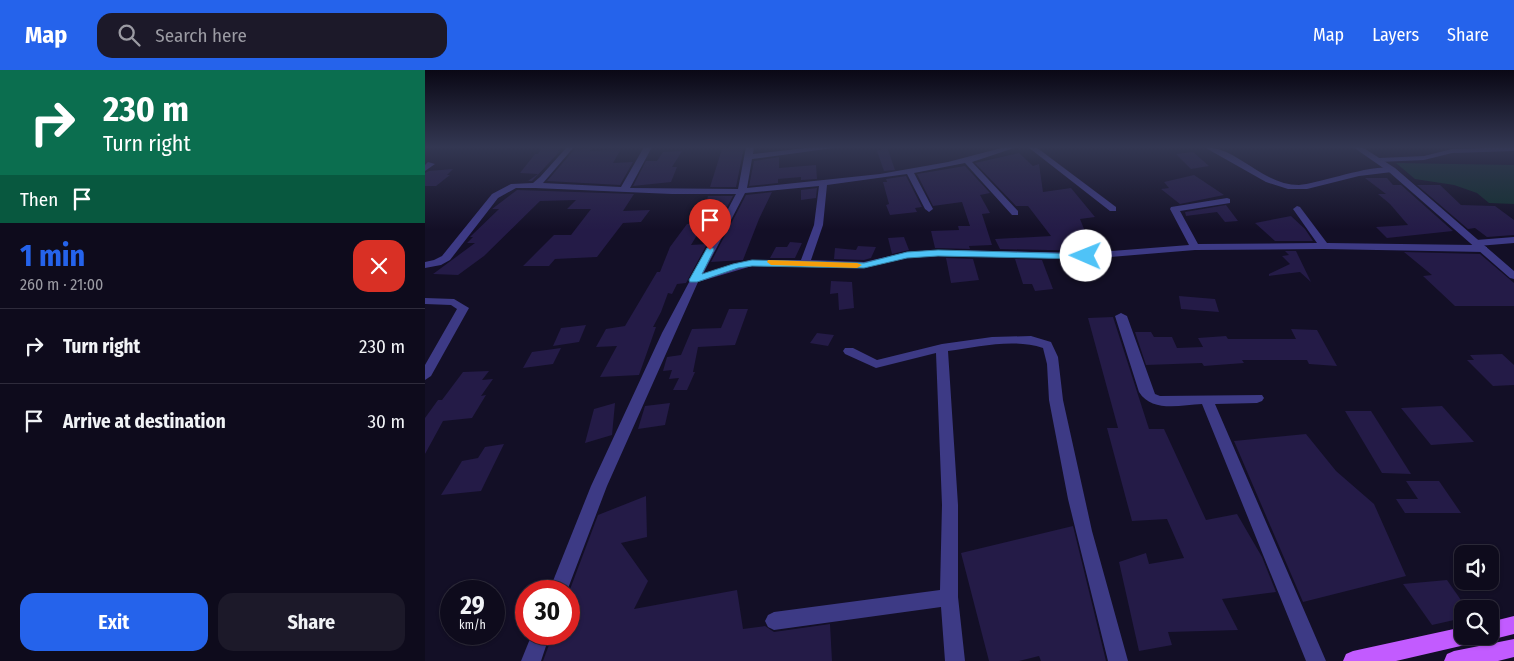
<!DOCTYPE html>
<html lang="en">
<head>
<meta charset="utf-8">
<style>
	:root { --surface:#0e0b1c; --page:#1c1929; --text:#f1f3f6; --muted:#9b9ba3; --line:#2e2b3b; --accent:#2563eb }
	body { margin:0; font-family:"Fira Sans Condensed",sans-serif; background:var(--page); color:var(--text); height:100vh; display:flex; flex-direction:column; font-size:19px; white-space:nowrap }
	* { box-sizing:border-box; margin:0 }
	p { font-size:16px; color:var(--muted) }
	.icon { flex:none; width:28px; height:28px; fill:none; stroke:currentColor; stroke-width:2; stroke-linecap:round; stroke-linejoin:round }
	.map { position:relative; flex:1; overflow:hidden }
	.sheet { display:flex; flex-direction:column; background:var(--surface); width:425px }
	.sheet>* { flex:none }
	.banner { background:#0b6e4f; color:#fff; overflow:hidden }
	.controls { position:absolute; left:1029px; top:475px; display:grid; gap:10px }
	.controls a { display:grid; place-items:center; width:45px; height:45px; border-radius:10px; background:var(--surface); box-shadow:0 1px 4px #0004,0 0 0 1px var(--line); font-size:25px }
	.speed { position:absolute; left:15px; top:510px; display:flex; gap:10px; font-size:25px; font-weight:700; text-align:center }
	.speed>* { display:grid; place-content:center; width:65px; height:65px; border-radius:50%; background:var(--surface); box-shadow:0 1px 4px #0004,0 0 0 1px var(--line); line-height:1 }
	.speed small { font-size:12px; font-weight:400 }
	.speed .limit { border:8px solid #d22; background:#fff; color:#111 }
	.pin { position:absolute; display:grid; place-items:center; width:42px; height:42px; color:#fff; margin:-51px -21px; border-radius:50% 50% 50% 0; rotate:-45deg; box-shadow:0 0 5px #0007 }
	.pin .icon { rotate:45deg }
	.me { position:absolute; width:55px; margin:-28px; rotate:271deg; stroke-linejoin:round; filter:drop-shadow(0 0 4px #0008) }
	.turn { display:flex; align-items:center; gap:18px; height:105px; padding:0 20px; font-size:22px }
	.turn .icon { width:65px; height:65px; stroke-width:2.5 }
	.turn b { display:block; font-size:35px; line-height:42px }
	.then { display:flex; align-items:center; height:48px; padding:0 20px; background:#0003; gap:10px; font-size:19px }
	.round { display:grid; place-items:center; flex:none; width:52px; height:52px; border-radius:15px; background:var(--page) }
	.summary { display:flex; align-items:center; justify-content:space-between; height:85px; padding:0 20px }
	h1 { font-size:30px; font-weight:700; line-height:38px; color:var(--accent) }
	.button { display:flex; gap:10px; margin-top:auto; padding:10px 20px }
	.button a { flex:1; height:58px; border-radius:15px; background:var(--accent); color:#fff; font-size:20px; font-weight:700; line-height:58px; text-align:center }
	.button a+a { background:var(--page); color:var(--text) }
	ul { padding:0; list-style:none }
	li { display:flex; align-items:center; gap:15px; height:75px; padding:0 20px; border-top:1px solid var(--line) }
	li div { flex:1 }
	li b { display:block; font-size:19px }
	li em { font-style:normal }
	header { display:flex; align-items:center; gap:30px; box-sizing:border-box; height:70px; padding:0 25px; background:var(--accent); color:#fff }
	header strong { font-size:24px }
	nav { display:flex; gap:28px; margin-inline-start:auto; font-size:18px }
	.search { width:350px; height:45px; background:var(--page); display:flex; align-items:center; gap:12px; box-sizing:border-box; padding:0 18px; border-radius:15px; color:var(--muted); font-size:19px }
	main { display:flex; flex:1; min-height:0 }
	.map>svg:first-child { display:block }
	.green { fill:#12302f }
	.building { fill:#241b47 }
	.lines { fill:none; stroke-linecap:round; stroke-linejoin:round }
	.minor { fill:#3d3a85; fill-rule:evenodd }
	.tertiary { fill:#3d3a85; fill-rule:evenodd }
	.primary { fill:#c25bff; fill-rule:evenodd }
	.route { fill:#4fc3f7; stroke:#337fa1 }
	.slow { fill:#f59e0b }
</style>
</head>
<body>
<header>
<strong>Map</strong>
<div class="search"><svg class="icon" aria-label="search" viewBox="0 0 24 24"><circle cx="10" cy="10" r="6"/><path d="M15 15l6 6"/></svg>Search here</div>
<nav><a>Map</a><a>Layers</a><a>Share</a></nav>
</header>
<main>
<section class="sheet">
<div class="banner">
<div class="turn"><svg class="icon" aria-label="right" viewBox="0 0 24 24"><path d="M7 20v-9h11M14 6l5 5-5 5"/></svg><div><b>230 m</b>Turn right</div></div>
<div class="then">Then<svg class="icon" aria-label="arrive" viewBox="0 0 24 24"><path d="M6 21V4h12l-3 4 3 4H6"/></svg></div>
</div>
<div class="summary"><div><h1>1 min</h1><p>260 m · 21:00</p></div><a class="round" style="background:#d93025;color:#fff"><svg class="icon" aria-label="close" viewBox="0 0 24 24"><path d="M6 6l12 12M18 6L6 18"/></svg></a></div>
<ul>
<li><svg class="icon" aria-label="right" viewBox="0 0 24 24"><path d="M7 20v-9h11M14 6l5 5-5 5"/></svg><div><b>Turn right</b></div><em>230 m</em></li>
<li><svg class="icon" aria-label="arrive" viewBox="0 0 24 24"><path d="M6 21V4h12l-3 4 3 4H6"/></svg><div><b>Arrive at destination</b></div><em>30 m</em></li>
</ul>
<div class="button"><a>Exit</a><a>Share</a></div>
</section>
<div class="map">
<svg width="1089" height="591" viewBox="0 0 1089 591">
	<rect width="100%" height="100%" fill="#130f26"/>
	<path class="green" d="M971,93L1089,95V134L1064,133L1052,123L1029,115L990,109Z"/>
	<g class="building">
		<path d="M135,77L133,81L136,80L107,111H103L113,104L95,103L110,84H113L117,78Z"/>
		<path d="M313,77H319L311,117H285L297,79Z"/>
		<path d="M462,77L470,100L459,101L452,81Z"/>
		<path d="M167,78L165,81L196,79L188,93L208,92L195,115L122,111L149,80Z"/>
		<path d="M257,81L247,97H252L246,112L208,116L221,91H232L238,82Z"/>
		<path d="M768,82L784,96L766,99L751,84Z"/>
		<path d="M594,83L608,96L614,94L618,122L646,118L670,147L655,149L668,181L575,179L570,169L626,166L603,136H591L550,93Z"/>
		<path d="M354,87V98L391,95L392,109L376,110V107L353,109V113L324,116L329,91Z"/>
		<path d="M540,96L565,123L555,125L565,143L557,144L567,175L544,176L545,179L510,178L506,161L534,160L533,156H545L537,132L508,136L492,104Z"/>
		<path d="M28,99L22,105H25L11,116H0V103L4,101Z"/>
		<path d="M769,105L799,125L755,134L736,119L744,118L739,112Z"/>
		<path d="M481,106L497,137L490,138L492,142L465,145L461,135L464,134L458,112H462L461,109Z"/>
		<path d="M940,108H962L968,115H976L1028,161L962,168L951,157L983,155L965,134L953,124H961Z"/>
		<path d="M992,115H1015L1036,135L1070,136L1089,150V165L1062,167L1050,158L1043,159Z"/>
		<path d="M392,118L391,128L376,130V120Z"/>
		<path d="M92,120L209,124L198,141L225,140L216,152L198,153L172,187L130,189L124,196H98L129,165H146L166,139H142L151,130L115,131L59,186L33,205L8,204L50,173H42L48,167H45L47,165L74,139H67Z"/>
		<path d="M347,122L334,149L318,190L286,192L321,125Z"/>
		<path d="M283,126H308L294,152H280L266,175L282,174L261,213L252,214L247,224L243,223L236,242L228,257H231L214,305L175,307L192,276L171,277L181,259L200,256L232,202H235L245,177L262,154H264L278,130H282Z"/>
		<path d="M801,135L813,151L800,152L792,142L761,146L760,142Z"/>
		<path d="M866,146L880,159L888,171H850L830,153Z"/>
		<path d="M479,167L484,180L467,184L463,168Z"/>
		<path d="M365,172L377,173L370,188H345L351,177H362Z"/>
		<path d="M433,176L451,177L446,188L439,190L409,189L410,178L431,180Z"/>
		<path d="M860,181H871L886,212L875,202L844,206V204L865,194L857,186L864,185Z"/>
		<path d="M979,182L1055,184L1089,213V236H1030L998,206L1007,205Z"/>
		<path d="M521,188L548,189L554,210L526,213Z"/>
		<path d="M590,189L617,190L628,219L610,221L607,214H598Z"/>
		<path d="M406,211L427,212L429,238L414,240L413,223L405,224Z"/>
		<path d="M754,226L790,229L794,242L756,239Z"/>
		<path d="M304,239H323L310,275L273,277L268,302H270L262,320H248L254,308L244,309L247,300L238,301L242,287L256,285L267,259L296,258Z"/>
		<path d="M688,247L724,359H739L781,450L812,444L837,487L851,522L797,529L813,560L743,562L747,575L714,581L694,492L721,483L724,494L759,488L742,449L707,451L682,358H693L663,248Z"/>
		<path d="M161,255L154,272L128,276L136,258Z"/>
		<path d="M866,259L892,260L912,296L884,294L882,290H817L819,293L779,296L777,293L721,295L710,262H726L729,267H747L752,278L778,277L773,268L801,266L803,269H871Z"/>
		<path d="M392,263L409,265L403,276L385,273Z"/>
		<path d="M136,278L128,294L98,298L107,282Z"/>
		<path d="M1077,284L1089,295V315L1068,316L1042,290H1049L1045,285Z"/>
		<path d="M64,301L57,310L68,309L56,326L61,325L47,348L18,351L0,384V348L13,330H17L38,302Z"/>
		<path d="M190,333L187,365L160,373L169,339Z"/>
		<path d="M245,333L240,355L213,359L220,336Z"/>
		<path d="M1017,336L1049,372L1006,375L976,338Z"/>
		<path d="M920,341H946L986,404L957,403Z"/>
		<path d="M881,364L911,401L949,434L981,506L878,532L809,371Z"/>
		<path d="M79,374L56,421L16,425L37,391L53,388L60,377Z"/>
		<path d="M981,411H1014L1036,443H980L971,429H993Z"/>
		<path d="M221,426L222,467L196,473L223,511L209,539L312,520L318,559L340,556L349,562L405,554L407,591H118L128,564H144V522L173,445Z"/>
		<path d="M648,456L681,591H616L614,586L594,591H564L536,483Z"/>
		<path d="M1022,510L1038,533V548L1007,555L978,514Z"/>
	</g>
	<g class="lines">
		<g class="minor">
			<path d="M142,77H149L118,113L196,117L219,77H227L205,118L313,119L321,77H329L328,84L389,77H416L327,89L322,118L455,104L523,92L580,77H592L547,92L593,141V145H587L540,93L489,103L508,139L504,142L500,139L482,104L402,115L398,155L386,190L439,192L482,182L513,180L661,183L764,175L745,139L746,137L802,128L805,129V133L755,141L773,174L892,173L868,139L872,136L875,137L902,173L1049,175L1046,173L1051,170L1089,167V173L1053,176L1062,177V181L1059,182L899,179L770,180L661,189L513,186L482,188L439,198L360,195L327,196L273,212L182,416L142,521H124L166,416L237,263L311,124H247L110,118H91L73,128L25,190L16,195L0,198V192L9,190L17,186L67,124L86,114L108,113L115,107ZM394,116L389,155L376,190H327L278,204L320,123Z"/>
			<path d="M603,77H611L691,137V141H685Z"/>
			<path d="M779,77C813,77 837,115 874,115C894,114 957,90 971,100L967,102L934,106L882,119H863L841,112Z"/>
			<path d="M1089,77V81L1027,83L999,90L954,92L950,90L954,88L999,86L1027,79Z"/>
			<path d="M3,92L10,94L0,101V95Z"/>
			<path d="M0,228L29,229L44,238L6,306L0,310V295L32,239L26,235L0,234Z"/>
			<path d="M696,243L702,246L730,324L735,326L837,325L839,328L837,331L832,333L790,334L901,591H881L777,334C756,335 727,343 714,322L690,246Z"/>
			<path d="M606,266L626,272L633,287L638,330L667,461L703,591H683L643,429L624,330L622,294L618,278C588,268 553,277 523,281L533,435V527L540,591H520L516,537L349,560L343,557L340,551L343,545L349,542L515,520L517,435L511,283L451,298L420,284L418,281L420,278H428L452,290L517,274L567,267Z"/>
			<path d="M107,564H125L116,591H96Z"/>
		</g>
		<path class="tertiary" d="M928,77H937L970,98L1089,201V209L1085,208L964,102Z"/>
		<g class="primary">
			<path d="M1089,546V564L1065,570L1058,568L1065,566V552Z"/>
			<path d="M1038,557V566H1049L1047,573L1040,575L971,591H918L921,584L928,581Z"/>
			<path d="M1089,569V587L1073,591H1019L1022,584L1029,581Z"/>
		</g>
	</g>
	<linearGradient id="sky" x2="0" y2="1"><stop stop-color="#0a0815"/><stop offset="0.48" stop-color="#333752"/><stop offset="1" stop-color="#333752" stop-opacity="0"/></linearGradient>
	<rect width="1089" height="160" fill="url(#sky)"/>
	<path class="route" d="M282,178H288L289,180L277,204L308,194L327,190L439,193L482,182L513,180L661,184L665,186L661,189L513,186L482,188L439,198L327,196L313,198L272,212H265L264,210Z"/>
	<path class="slow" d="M343,190L432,193L437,195L432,198L346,195L342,192Z"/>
</svg>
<div class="controls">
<a><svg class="icon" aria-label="sound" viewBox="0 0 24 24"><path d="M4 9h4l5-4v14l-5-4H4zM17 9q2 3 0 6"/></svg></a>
<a><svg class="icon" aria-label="search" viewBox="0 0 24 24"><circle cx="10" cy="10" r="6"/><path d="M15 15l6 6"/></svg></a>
</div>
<div class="speed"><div>29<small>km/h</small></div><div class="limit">30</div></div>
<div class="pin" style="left:285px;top:180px;background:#d93025"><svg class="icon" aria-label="arrive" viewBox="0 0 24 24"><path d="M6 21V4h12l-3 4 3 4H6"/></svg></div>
<svg class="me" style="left:661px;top:186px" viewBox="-20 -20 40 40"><circle r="19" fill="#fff"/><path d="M0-13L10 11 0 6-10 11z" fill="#4fc3f7"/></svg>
</div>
</main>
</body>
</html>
